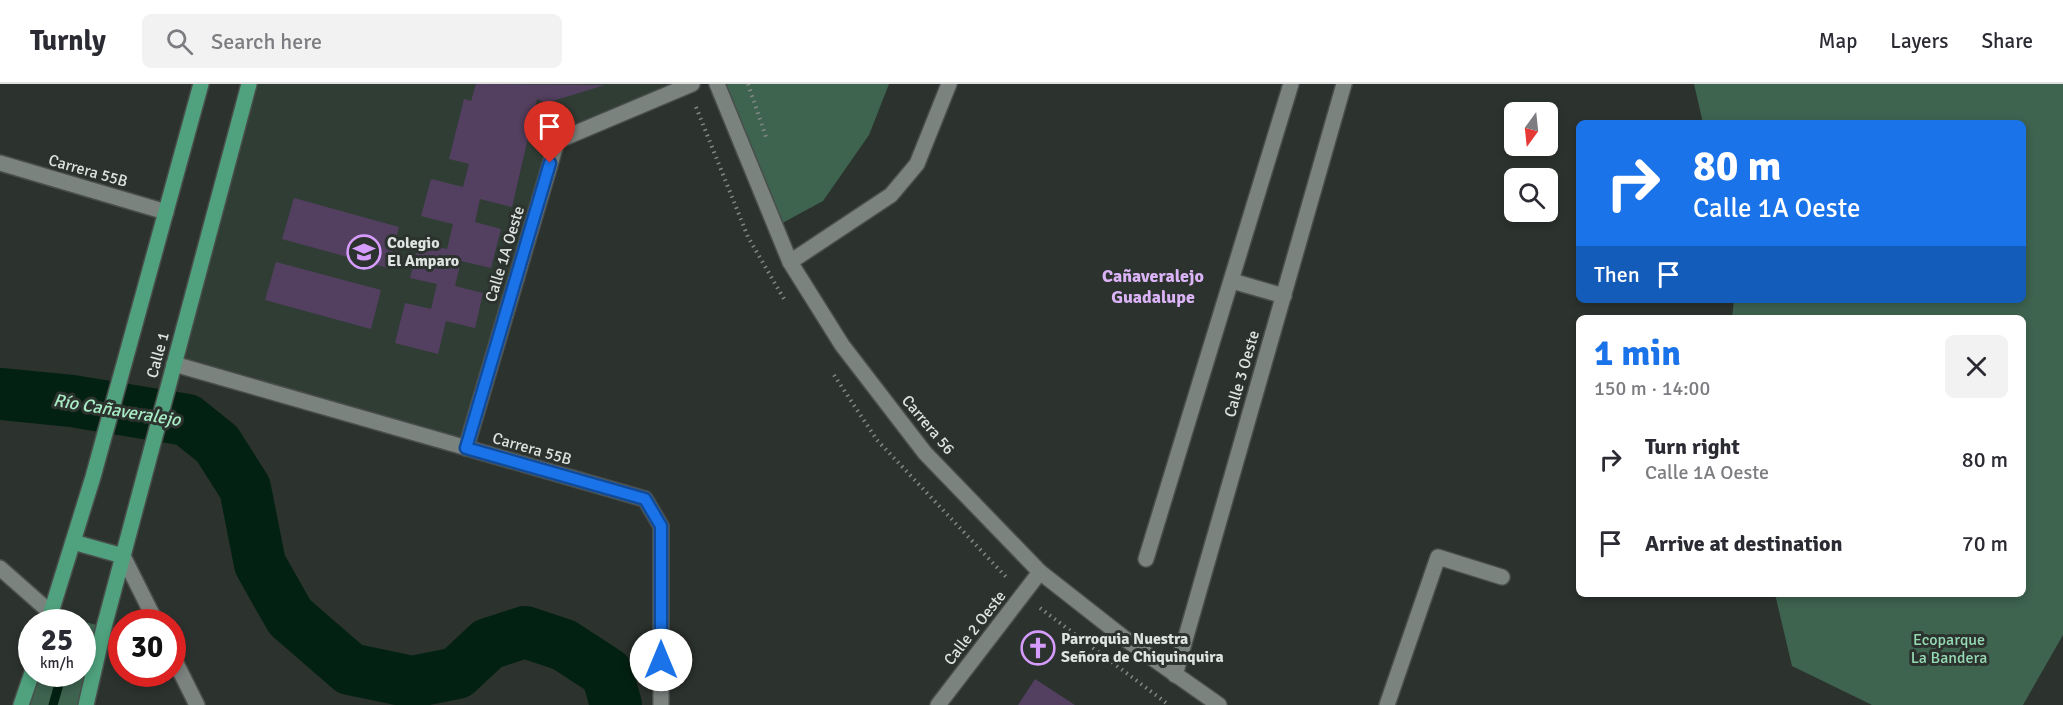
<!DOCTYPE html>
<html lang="en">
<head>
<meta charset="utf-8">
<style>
	:root { --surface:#fff; --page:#f2f2f3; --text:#2b2b33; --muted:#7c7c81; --line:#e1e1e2; --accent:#1a73e8 }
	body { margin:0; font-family:Signika,sans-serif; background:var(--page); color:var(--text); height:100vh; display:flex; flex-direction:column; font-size:22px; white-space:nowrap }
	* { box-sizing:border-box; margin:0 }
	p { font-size:20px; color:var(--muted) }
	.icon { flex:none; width:33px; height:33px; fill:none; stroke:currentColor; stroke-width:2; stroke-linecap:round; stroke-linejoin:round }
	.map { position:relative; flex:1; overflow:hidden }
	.drawer { position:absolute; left:1576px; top:231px; width:450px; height:282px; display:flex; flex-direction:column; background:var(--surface); border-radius:9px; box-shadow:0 3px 9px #0003 }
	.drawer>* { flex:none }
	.top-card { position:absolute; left:1576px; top:36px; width:450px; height:183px; border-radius:9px; box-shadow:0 3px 9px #0003; background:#1a73e8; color:#fff; overflow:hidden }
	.needle { width:39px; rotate:195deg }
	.buttons { position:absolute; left:1504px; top:18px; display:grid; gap:12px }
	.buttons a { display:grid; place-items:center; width:54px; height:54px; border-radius:9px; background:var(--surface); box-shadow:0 3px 9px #0003; font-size:30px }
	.speed { position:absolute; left:18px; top:525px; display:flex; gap:12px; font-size:30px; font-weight:700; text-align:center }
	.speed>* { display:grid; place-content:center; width:78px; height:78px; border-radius:50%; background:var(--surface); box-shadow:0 3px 9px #0003; line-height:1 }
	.speed small { font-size:15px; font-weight:400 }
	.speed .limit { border:9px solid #d22; background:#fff; color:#111 }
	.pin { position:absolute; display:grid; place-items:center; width:51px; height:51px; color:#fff; margin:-62px -26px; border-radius:50% 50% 50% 0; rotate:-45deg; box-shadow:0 0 6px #0007 }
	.pin .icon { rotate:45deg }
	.me { position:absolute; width:66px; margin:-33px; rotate:0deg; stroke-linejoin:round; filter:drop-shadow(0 0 4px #0008) }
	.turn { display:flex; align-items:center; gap:21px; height:126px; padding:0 18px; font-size:27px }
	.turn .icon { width:78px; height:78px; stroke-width:2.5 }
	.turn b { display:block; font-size:42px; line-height:51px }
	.then { display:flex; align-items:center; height:57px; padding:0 18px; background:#0003; gap:12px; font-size:22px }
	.round { display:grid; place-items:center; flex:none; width:63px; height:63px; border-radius:9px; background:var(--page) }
	.head { display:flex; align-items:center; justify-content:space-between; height:102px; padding:0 18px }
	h1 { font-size:36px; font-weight:800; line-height:45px; color:var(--accent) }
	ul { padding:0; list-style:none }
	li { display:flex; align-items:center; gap:18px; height:84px; padding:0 18px }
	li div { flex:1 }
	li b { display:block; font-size:22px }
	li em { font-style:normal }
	header { display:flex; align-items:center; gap:36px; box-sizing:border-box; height:84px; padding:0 30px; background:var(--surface); border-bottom:2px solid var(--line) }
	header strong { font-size:28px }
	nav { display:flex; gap:33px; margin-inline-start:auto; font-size:21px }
	.search { width:420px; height:54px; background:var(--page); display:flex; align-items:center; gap:15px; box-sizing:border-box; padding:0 21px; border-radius:9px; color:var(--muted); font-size:22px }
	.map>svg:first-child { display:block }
	.built { fill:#303d35 }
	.green { fill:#3e634f }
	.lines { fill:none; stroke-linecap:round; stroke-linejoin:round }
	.stream { stroke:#032113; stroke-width:9 }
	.river { stroke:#032113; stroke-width:52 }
	.building { fill:#534060 }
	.minor-casing { stroke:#494e4c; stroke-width:18 }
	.major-casing { stroke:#494e4c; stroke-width:18 }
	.path { stroke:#838885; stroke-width:4; stroke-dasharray:1.5 4.5; stroke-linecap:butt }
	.minor { stroke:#7b837f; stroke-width:15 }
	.major { stroke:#4fa27d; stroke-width:15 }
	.route-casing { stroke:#114b97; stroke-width:15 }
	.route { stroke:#1a73e8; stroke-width:10 }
	.labels { text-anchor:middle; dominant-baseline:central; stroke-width:6; stroke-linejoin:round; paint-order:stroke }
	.street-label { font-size:16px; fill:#dfe3e1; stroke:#2c322e }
	.poi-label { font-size:16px; font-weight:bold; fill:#dfe3e1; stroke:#2c322e; text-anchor:start }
	.park-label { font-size:16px; fill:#96dab4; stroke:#2c322e }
	.neighbourhood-label { font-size:18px; font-weight:bold; fill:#dbb4f7; stroke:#2c322e }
	.water-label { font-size:18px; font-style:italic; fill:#a7ecc5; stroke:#2c322e }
</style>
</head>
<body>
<header>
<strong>Turnly</strong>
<div class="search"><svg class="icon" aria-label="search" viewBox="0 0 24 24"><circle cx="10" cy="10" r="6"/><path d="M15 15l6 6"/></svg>Search here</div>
<nav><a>Map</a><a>Layers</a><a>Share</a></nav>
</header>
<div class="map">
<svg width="2063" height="621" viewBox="0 0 2063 621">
	<rect width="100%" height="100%" fill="#2c322e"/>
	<path class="built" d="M249,0H692L557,57L466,364L174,280Z"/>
	<g class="green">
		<path d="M717,0H889L869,51L823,117L775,143Z"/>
		<path d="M1694,0H2063V551L2023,621H1872L1792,582L1775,510H2024V234H1732L1734,216H2024V39H1703Z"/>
		<path d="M51,529L104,543L86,621H21L32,590H82V538H48Z"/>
	</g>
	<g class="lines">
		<g class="stream">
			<path d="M77,538L78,536"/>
			<path d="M53,621L62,590"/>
		</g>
		<path class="river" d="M0,310L72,317L187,336L217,360L245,404L260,480L290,533L350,585L412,598L457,589L488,560L525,548L564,561L607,589L616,621"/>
	</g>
	<g class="building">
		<path d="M476,0L605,1L546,19L537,15L512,123L480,115L475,138L501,145L491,184L461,177L455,202L483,209L475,244L446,237L438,270L395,259L405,219L431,225L437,200L410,194L419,158L447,165L453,140L421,132L431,95L463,103L469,80L449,75L464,15L471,17Z"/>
		<path d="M294,114L399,143L388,184L282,155Z"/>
		<path d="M276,178L381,206L371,245L265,216Z"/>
		<path d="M1035,595L1075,621H1018Z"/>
	</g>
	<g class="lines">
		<g class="minor-casing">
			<g id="minor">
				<path d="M717,0L790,178L842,261L925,369L1040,488L1128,557L1219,621"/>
				<path d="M0,79L166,128"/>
				<path d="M790,178L891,111L917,80L949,0"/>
				<path d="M1232,197L1284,212"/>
				<path d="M174,280L645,415L661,442V621"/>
				<path d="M466,364L557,57L692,0"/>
				<path d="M123,472L156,538"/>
				<path d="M1146,475L1291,0"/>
				<path d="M0,484L51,529"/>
				<path d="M172,571L197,621"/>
				<path d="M1175,591L1344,0"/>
				<path d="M938,621L1040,488"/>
				<path d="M1387,621L1438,473L1502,493"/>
			</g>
		</g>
		<g class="major-casing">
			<g id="major">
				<path d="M73,458L123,472"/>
				<path d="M48,538L93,393L201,0"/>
				<path d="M21,621L32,589"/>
				<path d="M86,621L104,543L249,0"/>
			</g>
		</g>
		<g class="path">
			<path d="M748,0L767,56"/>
			<path d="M696,23L748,153L784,215"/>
			<path d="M834,291L877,356L1008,495"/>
			<path d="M1040,524L1169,621"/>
		</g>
		<use href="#minor" class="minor"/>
		<use href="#major" class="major"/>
	</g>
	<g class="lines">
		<g class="route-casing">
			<path id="route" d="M550,79L466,364L645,415L661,442V576"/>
		</g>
		<use href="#route" class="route"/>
	</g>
	<defs>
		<g id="school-ring" transform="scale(1.725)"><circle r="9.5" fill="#2c322e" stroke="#d59cfb" stroke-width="1.5"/><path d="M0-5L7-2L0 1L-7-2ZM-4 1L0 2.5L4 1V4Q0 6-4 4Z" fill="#d59cfb"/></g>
		<g id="church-ring" transform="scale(1.725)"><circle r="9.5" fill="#2c322e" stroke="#d59cfb" stroke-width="1.5"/><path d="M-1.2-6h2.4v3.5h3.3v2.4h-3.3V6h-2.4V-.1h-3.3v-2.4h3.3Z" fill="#d59cfb"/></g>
	</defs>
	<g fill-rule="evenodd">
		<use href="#school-ring" x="364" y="168"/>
		<use href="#church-ring" x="1038" y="564"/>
	</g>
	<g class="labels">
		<g class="street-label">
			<text transform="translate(88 87) rotate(16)">Carrera 55B</text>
			<text transform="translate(505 170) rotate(-73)">Calle 1A Oeste</text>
			<text transform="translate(158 271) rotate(-75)">Calle 1</text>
			<text transform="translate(1242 290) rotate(-74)">Calle 3 Oeste</text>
			<text transform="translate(928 341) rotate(50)">Carrera 56</text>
			<text transform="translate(532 365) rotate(16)">Carrera 55B</text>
			<text transform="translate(975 544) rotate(-52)">Calle 2 Oeste</text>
		</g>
		<g class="poi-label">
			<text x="387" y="159">Colegio<tspan x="387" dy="18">El Amparo</tspan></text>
			<text x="1061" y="555">Parroquia Nuestra<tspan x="1061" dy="18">Señora de Chiquinquira</tspan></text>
		</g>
		<g class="park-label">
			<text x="1949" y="556">Ecoparque<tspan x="1949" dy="18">La Bandera</tspan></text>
		</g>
		<g class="neighbourhood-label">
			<text x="1153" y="192">Cañaveralejo<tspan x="1153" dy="21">Guadalupe</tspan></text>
		</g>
		<g class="water-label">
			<text transform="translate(117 326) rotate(9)">Río Cañaveralejo</text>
		</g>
	</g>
</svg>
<div class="buttons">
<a><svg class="needle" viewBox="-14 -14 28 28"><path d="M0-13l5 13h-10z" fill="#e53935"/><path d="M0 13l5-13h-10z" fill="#7c7c81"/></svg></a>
<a><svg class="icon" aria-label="search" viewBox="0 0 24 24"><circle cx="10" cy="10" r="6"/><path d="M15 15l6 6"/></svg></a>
</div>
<div class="speed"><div>25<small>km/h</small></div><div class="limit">30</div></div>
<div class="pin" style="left:550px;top:79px;background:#d93025"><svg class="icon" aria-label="arrive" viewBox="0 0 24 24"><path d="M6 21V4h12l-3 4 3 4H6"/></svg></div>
<svg class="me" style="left:661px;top:576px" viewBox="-20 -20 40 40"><circle r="19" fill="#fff"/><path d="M0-13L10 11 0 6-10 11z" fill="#1a73e8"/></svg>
<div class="top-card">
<div class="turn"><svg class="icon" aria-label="right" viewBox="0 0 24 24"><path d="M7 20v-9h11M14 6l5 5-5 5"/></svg><div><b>80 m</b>Calle 1A Oeste</div></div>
<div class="then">Then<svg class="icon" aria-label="arrive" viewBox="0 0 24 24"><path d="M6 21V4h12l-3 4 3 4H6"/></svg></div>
</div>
<section class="drawer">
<div class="head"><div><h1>1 min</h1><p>150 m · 14:00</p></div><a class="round"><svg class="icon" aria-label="close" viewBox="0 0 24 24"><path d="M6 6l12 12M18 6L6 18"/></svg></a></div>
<ul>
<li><svg class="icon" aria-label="right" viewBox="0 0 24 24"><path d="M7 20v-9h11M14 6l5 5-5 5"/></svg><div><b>Turn right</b><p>Calle 1A Oeste</p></div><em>80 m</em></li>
<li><svg class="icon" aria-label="arrive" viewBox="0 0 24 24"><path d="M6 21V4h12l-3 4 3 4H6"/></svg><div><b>Arrive at destination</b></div><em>70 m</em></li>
</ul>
</section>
</div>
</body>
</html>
